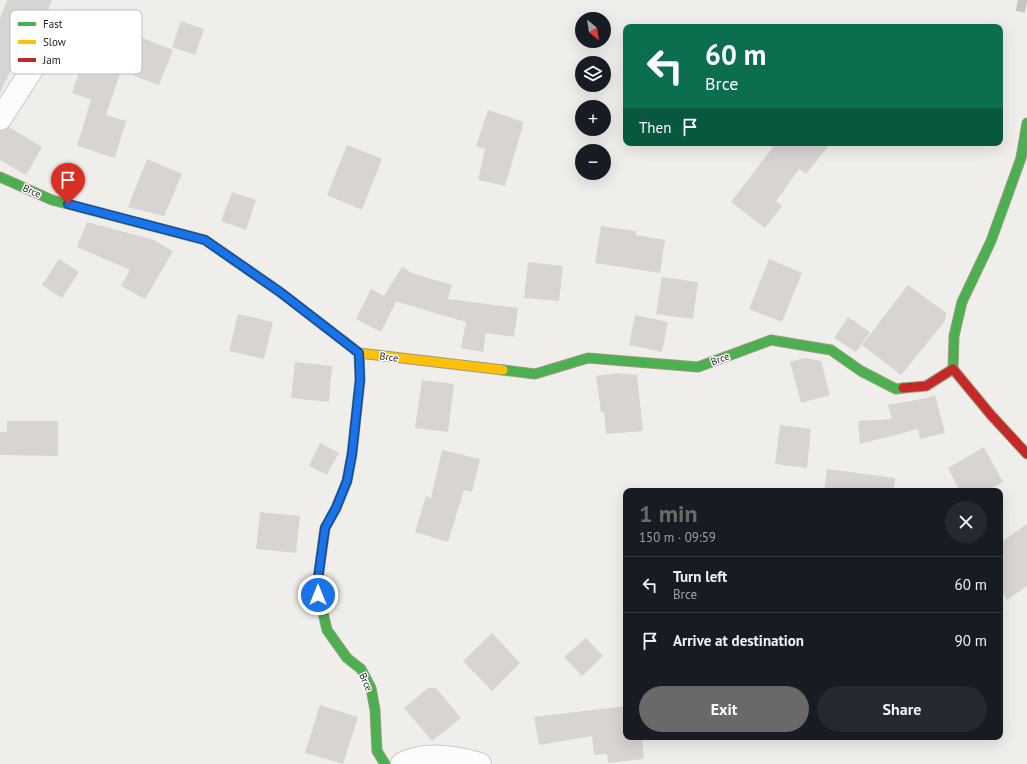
<!DOCTYPE html>
<html lang="en">
<head>
<meta charset="utf-8">
<style>
	:root { --surface:#171b24; --page:#242831; --text:#f1f3f6; --muted:#9ea1a6; --line:#363941; --accent:#6a6968 }
	body { margin:0; font-family:"PT Sans",sans-serif; background:var(--page); color:var(--text); height:100vh; display:flex; flex-direction:column; font-size:15px; white-space:nowrap }
	* { box-sizing:border-box; margin:0 }
	p { font-size:13px; color:var(--muted) }
	.icon { flex:none; width:22px; height:22px; fill:none; stroke:currentColor; stroke-width:2; stroke-linecap:round; stroke-linejoin:round }
	.map { position:relative; flex:1; overflow:hidden }
	.sheet { position:absolute; left:623px; top:488px; width:380px; height:252px; display:flex; flex-direction:column; background:var(--surface); border-radius:8px; box-shadow:0 4px 16px #0002 }
	.sheet>* { flex:none }
	.banner { position:absolute; left:623px; top:24px; width:380px; height:122px; border-radius:8px; box-shadow:0 4px 16px #0002; background:#0b6e4f; color:#fff; overflow:hidden }
	.needle { width:26px; rotate:150deg }
	.fabs { position:absolute; left:575px; top:12px; display:grid; gap:8px }
	.fabs a { display:grid; place-items:center; width:36px; height:36px; border-radius:50%; background:var(--surface); box-shadow:0 4px 16px #0002; font-size:20px }
	.pin { position:absolute; display:grid; place-items:center; width:34px; height:34px; color:#fff; margin:-41px -17px; border-radius:50% 50% 50% 0; rotate:-45deg; box-shadow:0 0 4px #0007 }
	.pin .icon { rotate:45deg }
	.me { position:absolute; width:44px; margin:-22px; rotate:0deg; stroke-linejoin:round; filter:drop-shadow(0 0 3px #0008) }
	.turn { display:flex; align-items:center; gap:14px; height:84px; padding:0 16px; font-size:18px }
	.turn .icon { width:52px; height:52px; stroke-width:2.5 }
	.turn b { display:block; font-size:28px; line-height:34px }
	.then { display:flex; align-items:center; height:38px; padding:0 16px; background:#0003; gap:8px; font-size:15px }
	.round { display:grid; place-items:center; flex:none; width:42px; height:42px; border-radius:21px; background:var(--page) }
	.summary { display:flex; align-items:center; justify-content:space-between; height:68px; padding:0 16px }
	h1 { font-size:24px; font-weight:700; line-height:30px; color:var(--accent) }
	.button { display:flex; gap:8px; margin-top:auto; padding:8px 16px }
	.button a { flex:1; height:46px; border-radius:24px; background:var(--accent); color:#fff; font-size:16px; font-weight:700; line-height:46px; text-align:center }
	.button a+a { background:var(--page); color:var(--text) }
	ul { padding:0; list-style:none }
	li { display:flex; align-items:center; gap:12px; height:56px; padding:0 16px; border-top:1px solid var(--line) }
	li div { flex:1 }
	li b { display:block; font-size:15px }
	li em { font-style:normal }
	.map>svg:first-child { display:block }
	.building { fill:#d7d4d2 }
	.lines { fill:none; stroke-linecap:round; stroke-linejoin:round }
	.highway-tunnel { stroke:#c7c5c3; stroke-width:22; stroke-dasharray:22 11; stroke-linecap:butt }
	.street-casing { stroke:#c9c8c7; stroke-width:24 }
	.fast-casing { stroke:#999a82; stroke-width:11 }
	.slow-casing { stroke:#999a82; stroke-width:11 }
	.jam-casing { stroke:#999a82; stroke-width:11 }
	.street { stroke:#fdfcfc; stroke-width:22 }
	.fast { stroke:#4caf50; stroke-width:9 }
	.slow { stroke:#ffc107; stroke-width:9 }
	.jam { stroke:#c62828; stroke-width:9 }
	.route-casing { stroke:#114b97; stroke-width:10 }
	.route { stroke:#1a73e8; stroke-width:7 }
	.labels { text-anchor:middle; dominant-baseline:central; stroke-width:3; stroke-linejoin:round; paint-order:stroke }
	.street-label { font-size:10px; fill:#222; stroke:#fff }
	.key { fill:#fff; stroke:#bdbdbd; stroke-width:1 }
	.key-label { font-size:11px; fill:#222 }
</style>
</head>
<body>
<div class="map">
<svg width="1027" height="764" viewBox="0 0 1027 764">
	<rect width="100%" height="100%" fill="#f0eeeb"/>
	<g class="building">
		<path d="M7,0H52L37,39L32,47L23,44L0,93V19Z"/>
		<path d="M102,19L129,27L128,32L173,50L159,85L121,71L106,115L126,121L115,158L77,146L91,100L72,93L83,60L89,62Z"/>
		<path d="M181,21L204,29L195,55L172,47Z"/>
		<path d="M488,110L524,122L505,186L478,180L485,149L476,146Z"/>
		<path d="M9,127L42,147L26,175L0,160V131Z"/>
		<path d="M776,143H831L806,174L799,169L776,201L782,206L765,228L731,202Z"/>
		<path d="M347,145L382,159L362,210L327,195Z"/>
		<path d="M147,159L182,174L164,216L128,207Z"/>
		<path d="M232,192L256,200L246,230L221,221Z"/>
		<path d="M87,222L154,240L173,251L145,299L121,286L130,270L77,247Z"/>
		<path d="M601,226L636,231V235L665,240L660,273L595,263Z"/>
		<path d="M59,259L79,272L62,298L42,285Z"/>
		<path d="M769,259L802,273L782,322L749,309Z"/>
		<path d="M528,262L563,266L559,301L524,298Z"/>
		<path d="M402,267L412,273L452,285L448,299L518,308L514,337L486,333L483,352L461,348L466,322L394,301L396,302L381,332L356,319L371,289L384,296Z"/>
		<path d="M662,277L698,282L693,319L656,314Z"/>
		<path d="M908,285L946,313L945,321L901,375L862,345Z"/>
		<path d="M238,314L273,322L264,359L229,351Z"/>
		<path d="M635,315L668,322L662,352L629,345Z"/>
		<path d="M848,317L870,332L856,352L834,338Z"/>
		<path d="M805,358L821,361L830,395L801,403L790,362Z"/>
		<path d="M295,362L332,366L329,402L291,398Z"/>
		<path d="M618,373L637,375L643,431L606,434L604,412H601L596,376Z"/>
		<path d="M422,380L454,384L448,432L415,428Z"/>
		<path d="M935,395L945,433L920,439L918,429L860,444L858,421L892,419L888,405L927,398Z"/>
		<path d="M7,421H58V456L0,455V432H7Z"/>
		<path d="M780,425L811,429L807,468L775,464Z"/>
		<path d="M320,443L339,453L327,475L309,466Z"/>
		<path d="M984,447L1003,482L987,491H960L948,468Z"/>
		<path d="M442,450L480,459L472,492L464,490L448,542L415,532L426,496L431,498Z"/>
		<path d="M827,469L895,478L894,491H824Z"/>
		<path d="M260,512L300,516L296,553L256,549Z"/>
		<path d="M1027,524V586L1007,600L1000,589V543Z"/>
		<path d="M492,633L520,663L492,691L463,661Z"/>
		<path d="M586,638L603,656L582,676L564,657Z"/>
		<path d="M428,688H436L461,718L432,741L404,708Z"/>
		<path d="M320,705L358,717L343,764L305,753Z"/>
		<path d="M626,706V737H642L644,759L608,763L607,754L594,755L592,736L539,745L534,717Z"/>
	</g>
	<g class="lines">
		<path class="highway-tunnel" d="M1018,0L1027,2"/>
		<g class="street-casing">
			<g id="street">
				<path d="M0,119L59,28"/>
				<path d="M402,764C425,751 456,757 480,764"/>
			</g>
		</g>
		<g class="fast-casing">
			<g id="fast">
				<path d="M0,177L52,200L205,240L280,292L345,342"/>
				<path d="M359,353L360,380L352,454L347,481L336,508L325,528L317,586L327,630L347,658L361,669L371,688L375,710L377,751L385,764"/>
				<path d="M953,369L954,336L962,302L991,241L1021,158L1027,123"/>
				<path d="M503,370L535,374L588,358L698,367L771,340L831,350L861,371L896,389L903,388"/>
			</g>
		</g>
		<g class="slow-casing">
			<path id="slow" d="M345,342L359,353L503,370"/>
		</g>
		<g class="jam-casing">
			<path id="jam" d="M903,388L926,386L953,369L991,415L1027,454"/>
		</g>
		<use href="#street" class="street"/>
		<use href="#fast" class="fast"/>
		<use href="#slow" class="slow"/>
		<use href="#jam" class="jam"/>
	</g>
	<g class="lines">
		<g class="route-casing">
			<path id="route" d="M68,204L205,240L280,292L359,353L360,380L352,454L347,481L336,508L325,528L317,586L318,595"/>
		</g>
		<use href="#route" class="route"/>
	</g>
	<g class="labels">
		<g class="street-label">
			<text transform="translate(32 191) rotate(24)">Brce</text>
			<text transform="translate(389 357) rotate(7)">Brce</text>
			<text transform="translate(720 359) rotate(-20)">Brce</text>
			<text transform="translate(366 682) rotate(65)">Brce</text>
		</g>
	</g>
	<rect x="10" y="10" width="132" height="64" rx="6" class="key"/>
	<rect x="18" y="22" width="18" height="4" fill="#4caf50"/>
	<rect x="18" y="40" width="18" height="4" fill="#ffc107"/>
	<rect x="18" y="58" width="18" height="4" fill="#c62828"/>
	<g class="key-label">
		<text x="43" y="28">Fast</text>
		<text x="43" y="46">Slow</text>
		<text x="43" y="64">Jam</text>
	</g>
</svg>
<div class="fabs">
<a><svg class="needle" viewBox="-14 -14 28 28"><path d="M0-13l5 13h-10z" fill="#e53935"/><path d="M0 13l5-13h-10z" fill="#9ea1a6"/></svg></a>
<a><svg class="icon" aria-label="layers" viewBox="0 0 24 24"><path d="M12 4l9 5-9 5-9-5zM3 14l9 5 9-5"/></svg></a>
<a>+</a>
<a>−</a>
</div>
<div class="pin" style="left:68px;top:204px;background:#d93025"><svg class="icon" aria-label="arrive" viewBox="0 0 24 24"><path d="M6 21V4h12l-3 4 3 4H6"/></svg></div>
<svg class="me" style="left:318px;top:595px" viewBox="-20 -20 40 40"><circle r="17" fill="#1a73e8" stroke="#fff" stroke-width="3"/><path d="M0-11L8 9 0 5-8 9z" fill="#fff"/></svg>
<div class="banner">
<div class="turn"><svg class="icon" aria-label="left" viewBox="0 0 24 24"><path d="M17 20v-9H6M10 6l-5 5 5 5"/></svg><div><b>60 m</b>Brce</div></div>
<div class="then">Then<svg class="icon" aria-label="arrive" viewBox="0 0 24 24"><path d="M6 21V4h12l-3 4 3 4H6"/></svg></div>
</div>
<section class="sheet">
<div class="summary"><div><h1>1 min</h1><p>150 m · 09:59</p></div><a class="round"><svg class="icon" aria-label="close" viewBox="0 0 24 24"><path d="M6 6l12 12M18 6L6 18"/></svg></a></div>
<ul>
<li><svg class="icon" aria-label="left" viewBox="0 0 24 24"><path d="M17 20v-9H6M10 6l-5 5 5 5"/></svg><div><b>Turn left</b><p>Brce</p></div><em>60 m</em></li>
<li><svg class="icon" aria-label="arrive" viewBox="0 0 24 24"><path d="M6 21V4h12l-3 4 3 4H6"/></svg><div><b>Arrive at destination</b></div><em>90 m</em></li>
</ul>
<div class="button"><a>Exit</a><a>Share</a></div>
</section>
</div>
</body>
</html>
